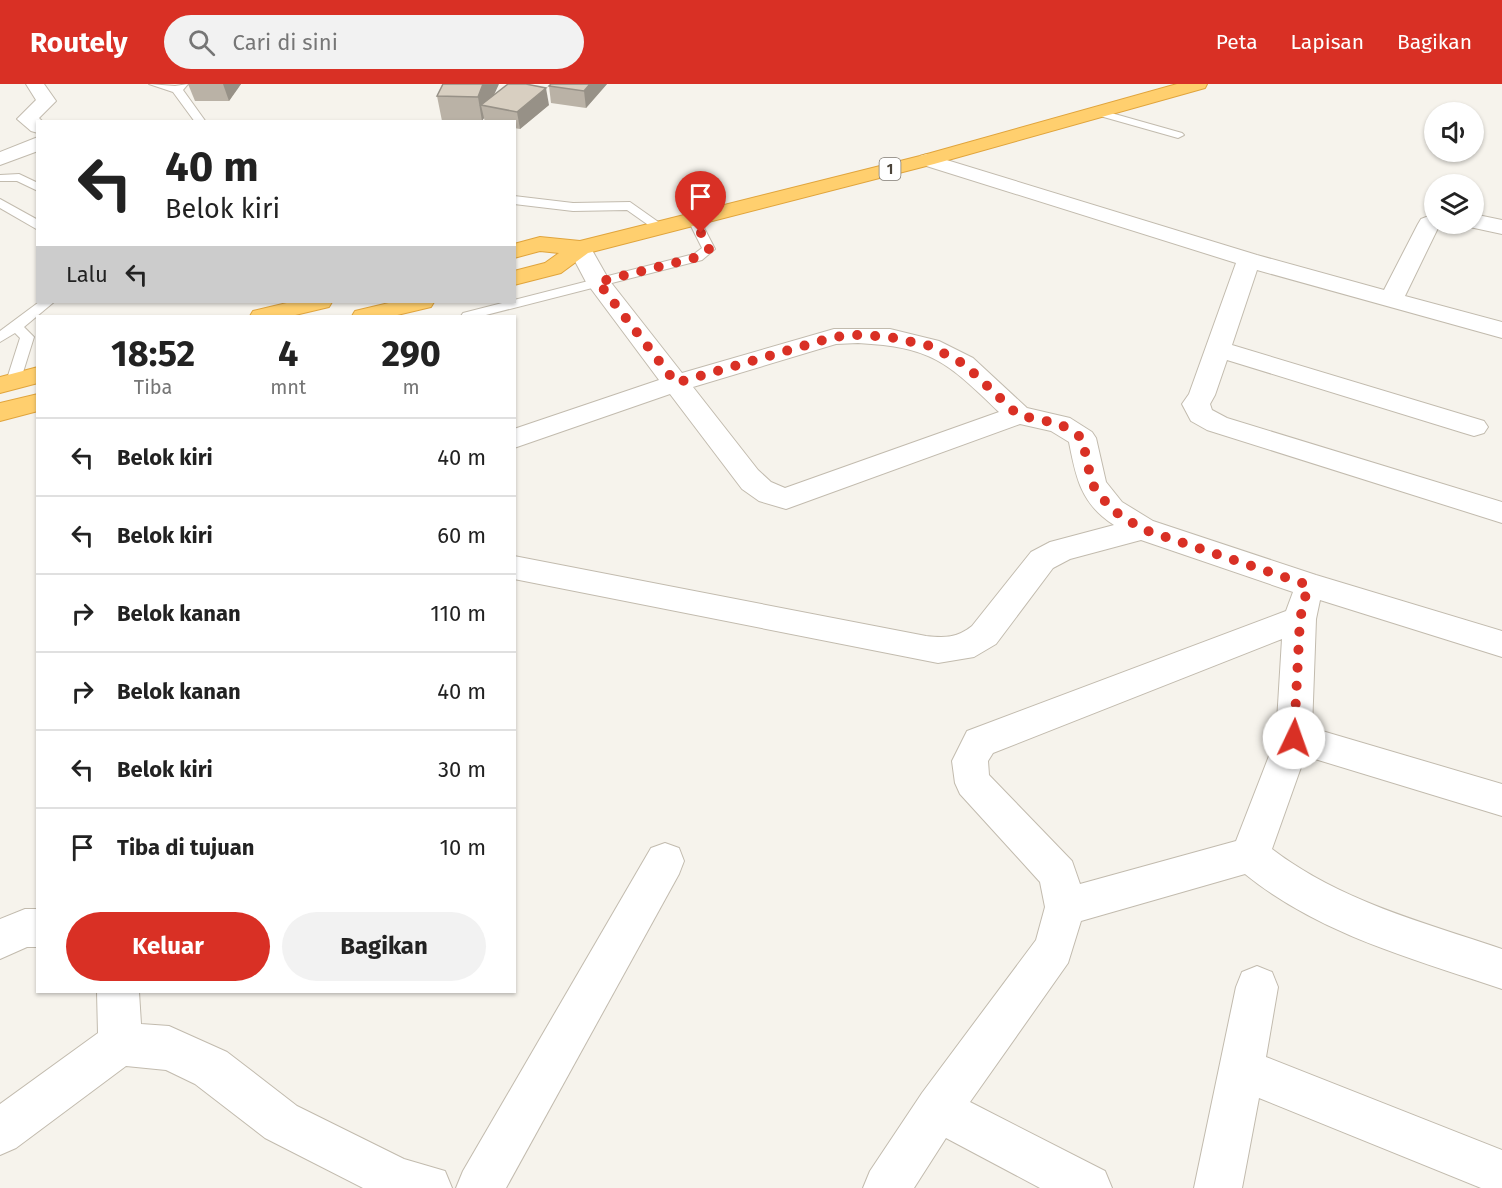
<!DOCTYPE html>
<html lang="id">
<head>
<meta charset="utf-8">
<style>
	:root { --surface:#fff; --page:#f2f2f2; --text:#222; --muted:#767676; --line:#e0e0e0; --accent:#d93025 }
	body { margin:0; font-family:"Fira Sans",sans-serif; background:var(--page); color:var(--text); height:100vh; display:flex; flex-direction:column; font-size:22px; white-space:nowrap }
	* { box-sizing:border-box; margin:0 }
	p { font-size:20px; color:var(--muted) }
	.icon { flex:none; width:33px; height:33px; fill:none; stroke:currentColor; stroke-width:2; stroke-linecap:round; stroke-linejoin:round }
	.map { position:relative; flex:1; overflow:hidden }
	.details { position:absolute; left:36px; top:231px; width:480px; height:678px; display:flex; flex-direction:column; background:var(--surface); border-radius:0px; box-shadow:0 2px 4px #0004 }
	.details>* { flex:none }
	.banner { position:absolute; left:36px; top:36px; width:480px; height:183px; border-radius:0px; box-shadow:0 2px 4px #0004; background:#fff; color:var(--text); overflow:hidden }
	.tools { position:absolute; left:1424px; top:18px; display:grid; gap:12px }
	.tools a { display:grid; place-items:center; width:60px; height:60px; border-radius:50%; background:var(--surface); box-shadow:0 2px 4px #0004; font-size:30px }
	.pin { position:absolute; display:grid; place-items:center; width:51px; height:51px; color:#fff; margin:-62px -26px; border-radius:50% 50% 50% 0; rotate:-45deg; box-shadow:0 0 6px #0007 }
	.pin .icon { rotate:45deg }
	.me { position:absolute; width:66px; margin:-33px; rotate:3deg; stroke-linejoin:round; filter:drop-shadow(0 0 4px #0008) }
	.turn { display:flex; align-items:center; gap:21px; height:126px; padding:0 30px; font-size:27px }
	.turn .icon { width:78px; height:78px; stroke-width:2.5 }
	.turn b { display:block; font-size:42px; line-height:51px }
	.then { display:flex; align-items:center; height:57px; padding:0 30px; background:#0003; gap:12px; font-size:22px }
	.eta { display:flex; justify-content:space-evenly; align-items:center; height:102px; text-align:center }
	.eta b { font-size:36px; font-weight:700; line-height:42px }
	.cta { display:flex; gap:12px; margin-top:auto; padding:12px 30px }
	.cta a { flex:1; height:69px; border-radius:36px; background:var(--accent); color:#fff; font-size:24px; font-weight:700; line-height:69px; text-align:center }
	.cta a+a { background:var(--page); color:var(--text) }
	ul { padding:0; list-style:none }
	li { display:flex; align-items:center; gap:18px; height:78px; padding:0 30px; border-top:2px solid var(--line) }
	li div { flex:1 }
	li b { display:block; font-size:22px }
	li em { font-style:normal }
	header { display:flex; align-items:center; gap:36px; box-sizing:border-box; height:84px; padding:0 30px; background:var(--accent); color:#fff }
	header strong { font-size:28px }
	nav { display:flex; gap:33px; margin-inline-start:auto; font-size:21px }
	.search { width:420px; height:54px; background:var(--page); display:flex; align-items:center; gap:15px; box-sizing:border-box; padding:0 21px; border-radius:33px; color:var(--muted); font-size:22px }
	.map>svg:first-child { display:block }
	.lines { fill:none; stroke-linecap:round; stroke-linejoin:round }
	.lane-casing { stroke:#c2bbae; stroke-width:2 }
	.street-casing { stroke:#c2bbae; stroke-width:2 }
	.highway-casing { stroke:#e0a43c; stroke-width:2 }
	.lane { fill:#fff; fill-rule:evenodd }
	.street { fill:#fff; fill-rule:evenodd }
	.highway { fill:#ffcf6e; fill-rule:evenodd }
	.wall { fill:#bab2a6 }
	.shaded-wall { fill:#979187 }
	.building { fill:#d8cfc1; stroke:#979187; stroke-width:1.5 }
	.route { stroke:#d93025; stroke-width:10; stroke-dasharray:0 18 }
	.labels { text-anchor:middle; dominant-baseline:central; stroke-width:4.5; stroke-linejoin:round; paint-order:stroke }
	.shield { fill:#fff; stroke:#817c74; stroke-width:1.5 }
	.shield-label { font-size:14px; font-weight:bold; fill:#4b4439 }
</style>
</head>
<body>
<header>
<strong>Routely</strong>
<div class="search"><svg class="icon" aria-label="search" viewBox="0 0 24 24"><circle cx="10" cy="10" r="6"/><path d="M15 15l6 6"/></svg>Cari di sini</div>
<nav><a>Peta</a><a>Lapisan</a><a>Bagikan</a></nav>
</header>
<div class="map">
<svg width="1502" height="1104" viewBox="0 0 1502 1104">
	<rect width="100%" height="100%" fill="#f6f3ec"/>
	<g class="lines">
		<g class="lane-casing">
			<g id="lane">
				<path d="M149,0L175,2L188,0L183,6L206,38H195L173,8Z"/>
				<path d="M1097,25L1182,49L1184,51L1178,54L1093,30L1092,28Z"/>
				<path d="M0,91L19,90L38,99V107L17,97H0Z"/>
				<path d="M514,112L573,119L630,118L664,142L654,145L627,126L573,127L514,120Z"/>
				<path d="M0,115L38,136V146L0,124Z"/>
				<path d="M693,130L699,134L715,165L702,176L482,232H461L463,229L694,170L702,164L687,134Z"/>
				<path d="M39,218H54L24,243L34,253L20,298L18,301H8L6,298L20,254L15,249L0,258V247Z"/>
			</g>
		</g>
		<g class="street-casing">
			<g id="street">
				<path d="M26,0H44L56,17L39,34L43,38H38V49L31,47L17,35L36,16Z"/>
				<path d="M38,53V67L0,81V68Z"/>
				<path d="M927,70L1257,171L1384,206L1418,140L1421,135L1434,130V140H1443L1438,144L1405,212L1502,238V254L1257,186L1232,261L1484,337L1488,343L1484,349L1474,352L1464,349L1227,276L1215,311L1210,320L1212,326L1227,334L1502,418V439L1207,346L1191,337L1182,320L1189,310L1236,179L920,80L917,76L920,72Z"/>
				<path d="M1473,130L1502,136V150L1465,142L1464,140H1473Z"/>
				<path d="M580,157L588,159L609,196L682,289L834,245H890L939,257L973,274L1027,324L1070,334L1092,348L1096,354L1106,398L1122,418L1153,437L1316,491L1502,547V573L1320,516L1316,535L1312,644L1502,700V732L1305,672L1272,765C1340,817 1422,838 1502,865V905C1413,875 1319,850 1245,790L1081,837L1068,879L970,1018L1105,1087L1112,1104H1040L946,1054L914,1104H863L870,1087L922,1009L1036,856L1045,823L1040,798L960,710L955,699L952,677L967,647L1286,527L1293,508L1141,456L1070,475L1053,484L996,560L974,573L938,579L514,495V472L926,552C945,554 957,554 972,542L1031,468L1050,458L1114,441C1081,420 1076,394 1069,358L1051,347L1020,340L786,425L759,417L742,405L670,310L514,364V345L659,296L586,198L568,164L572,159ZM858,259C932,263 947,278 999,328L785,404L771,398L758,386L693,303L836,260ZM1282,555L1276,654L1236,757L1080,800L1072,777L989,691L988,677L993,669Z"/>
				<path d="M665,759L679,764L684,777L679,790L506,1104H456L463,1087L651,764Z"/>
				<path d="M25,825H38V863H27L0,875V835Z"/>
				<path d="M1257,882L1272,888L1278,903L1266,973L1502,1066V1104H1481L1259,1014L1242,1104H1194L1236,903L1242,888Z"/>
				<path d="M97,908H139L141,940L169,942L227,968L297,1022L404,1075L445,1087L452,1104H363L265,1054L195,1000L166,986L126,982L16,1064L0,1071V1020L98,949Z"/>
			</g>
		</g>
		<g class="highway-casing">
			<g id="highway">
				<path d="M1177,0H1207L1205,4L934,80L588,169L561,189L514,201V187L545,179L559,169L540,167L514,174V160L540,153L580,157L920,72Z"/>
				<path d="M291,218H332L329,223L291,232H250L253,227Z"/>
				<path d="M393,218H434L431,223L393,232H352L355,227Z"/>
				<path d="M38,283V299L0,309V293Z"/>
				<path d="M38,310V327L0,337V319Z"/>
			</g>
		</g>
		<use href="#lane" class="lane"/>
		<use href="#street" class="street"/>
		<use href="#highway" class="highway"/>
	</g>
	<g class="wall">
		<path d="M188,0H241L229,17H195Z"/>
		<path d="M551,0H607L586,24L551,19L549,2Z"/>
		<path d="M494,11L549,21L520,45L514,44V38H485L484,34L482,37H442L437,12Z"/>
	</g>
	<g class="shaded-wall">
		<path d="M223,0H241L229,17Z"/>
		<path d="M483,0H499L489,22L481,21L484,34L482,37L478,13Z"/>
		<path d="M590,0H607L586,24L584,7Z"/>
		<path d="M546,4L549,21L520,45L517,28Z"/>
	</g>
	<g class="building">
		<path d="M443,0H483L478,13L437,12Z"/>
		<path d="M508,0H526L546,4L517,28L481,21Z"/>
		<path d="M551,0H590L584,7L549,2Z"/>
	</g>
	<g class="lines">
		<path class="route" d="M701,149L709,165L698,173L598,198L676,299L834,253L858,251L890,253L930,262L964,280L1018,331L1060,340L1082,354L1092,400L1111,425L1142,445L1308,501L1300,535L1294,654"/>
	</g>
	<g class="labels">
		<rect class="shield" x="879.5" y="74" width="21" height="22" rx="4.5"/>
		<g class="shield-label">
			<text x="890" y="85">1</text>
		</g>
	</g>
</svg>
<div class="tools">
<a><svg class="icon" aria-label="sound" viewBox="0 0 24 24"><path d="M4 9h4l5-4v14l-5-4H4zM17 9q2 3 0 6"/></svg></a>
<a><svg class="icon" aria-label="layers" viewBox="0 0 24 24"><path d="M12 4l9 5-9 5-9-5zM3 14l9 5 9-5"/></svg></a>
</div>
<div class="pin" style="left:701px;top:149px;background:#d93025"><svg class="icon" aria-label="arrive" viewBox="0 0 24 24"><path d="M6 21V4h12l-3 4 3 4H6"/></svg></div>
<svg class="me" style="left:1294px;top:654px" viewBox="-20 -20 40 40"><circle r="19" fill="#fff"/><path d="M0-13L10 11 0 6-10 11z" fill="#d93025"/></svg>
<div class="banner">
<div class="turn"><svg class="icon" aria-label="left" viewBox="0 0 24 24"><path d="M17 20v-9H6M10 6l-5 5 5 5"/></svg><div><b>40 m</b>Belok kiri</div></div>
<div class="then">Lalu<svg class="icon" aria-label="left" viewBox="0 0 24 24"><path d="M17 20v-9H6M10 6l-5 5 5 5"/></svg></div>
</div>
<section class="details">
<div class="eta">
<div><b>18:52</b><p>Tiba</p></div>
<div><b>4</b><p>mnt</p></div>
<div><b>290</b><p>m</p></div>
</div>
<ul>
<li><svg class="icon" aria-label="left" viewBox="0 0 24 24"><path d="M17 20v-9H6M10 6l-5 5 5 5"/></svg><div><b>Belok kiri</b></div><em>40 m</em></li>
<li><svg class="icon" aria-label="left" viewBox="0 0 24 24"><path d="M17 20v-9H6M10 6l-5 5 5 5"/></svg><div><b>Belok kiri</b></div><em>60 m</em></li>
<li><svg class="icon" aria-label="right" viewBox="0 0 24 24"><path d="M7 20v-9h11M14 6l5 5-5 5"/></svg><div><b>Belok kanan</b></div><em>110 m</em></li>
<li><svg class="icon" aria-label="right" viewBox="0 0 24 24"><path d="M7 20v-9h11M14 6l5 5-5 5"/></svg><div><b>Belok kanan</b></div><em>40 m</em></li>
<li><svg class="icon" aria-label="left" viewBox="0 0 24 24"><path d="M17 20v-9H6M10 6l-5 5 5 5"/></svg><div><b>Belok kiri</b></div><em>30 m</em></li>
<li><svg class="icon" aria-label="arrive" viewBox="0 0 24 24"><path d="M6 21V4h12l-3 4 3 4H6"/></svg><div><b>Tiba di tujuan</b></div><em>10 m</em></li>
</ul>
<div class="cta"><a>Keluar</a><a>Bagikan</a></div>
</section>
</div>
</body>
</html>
